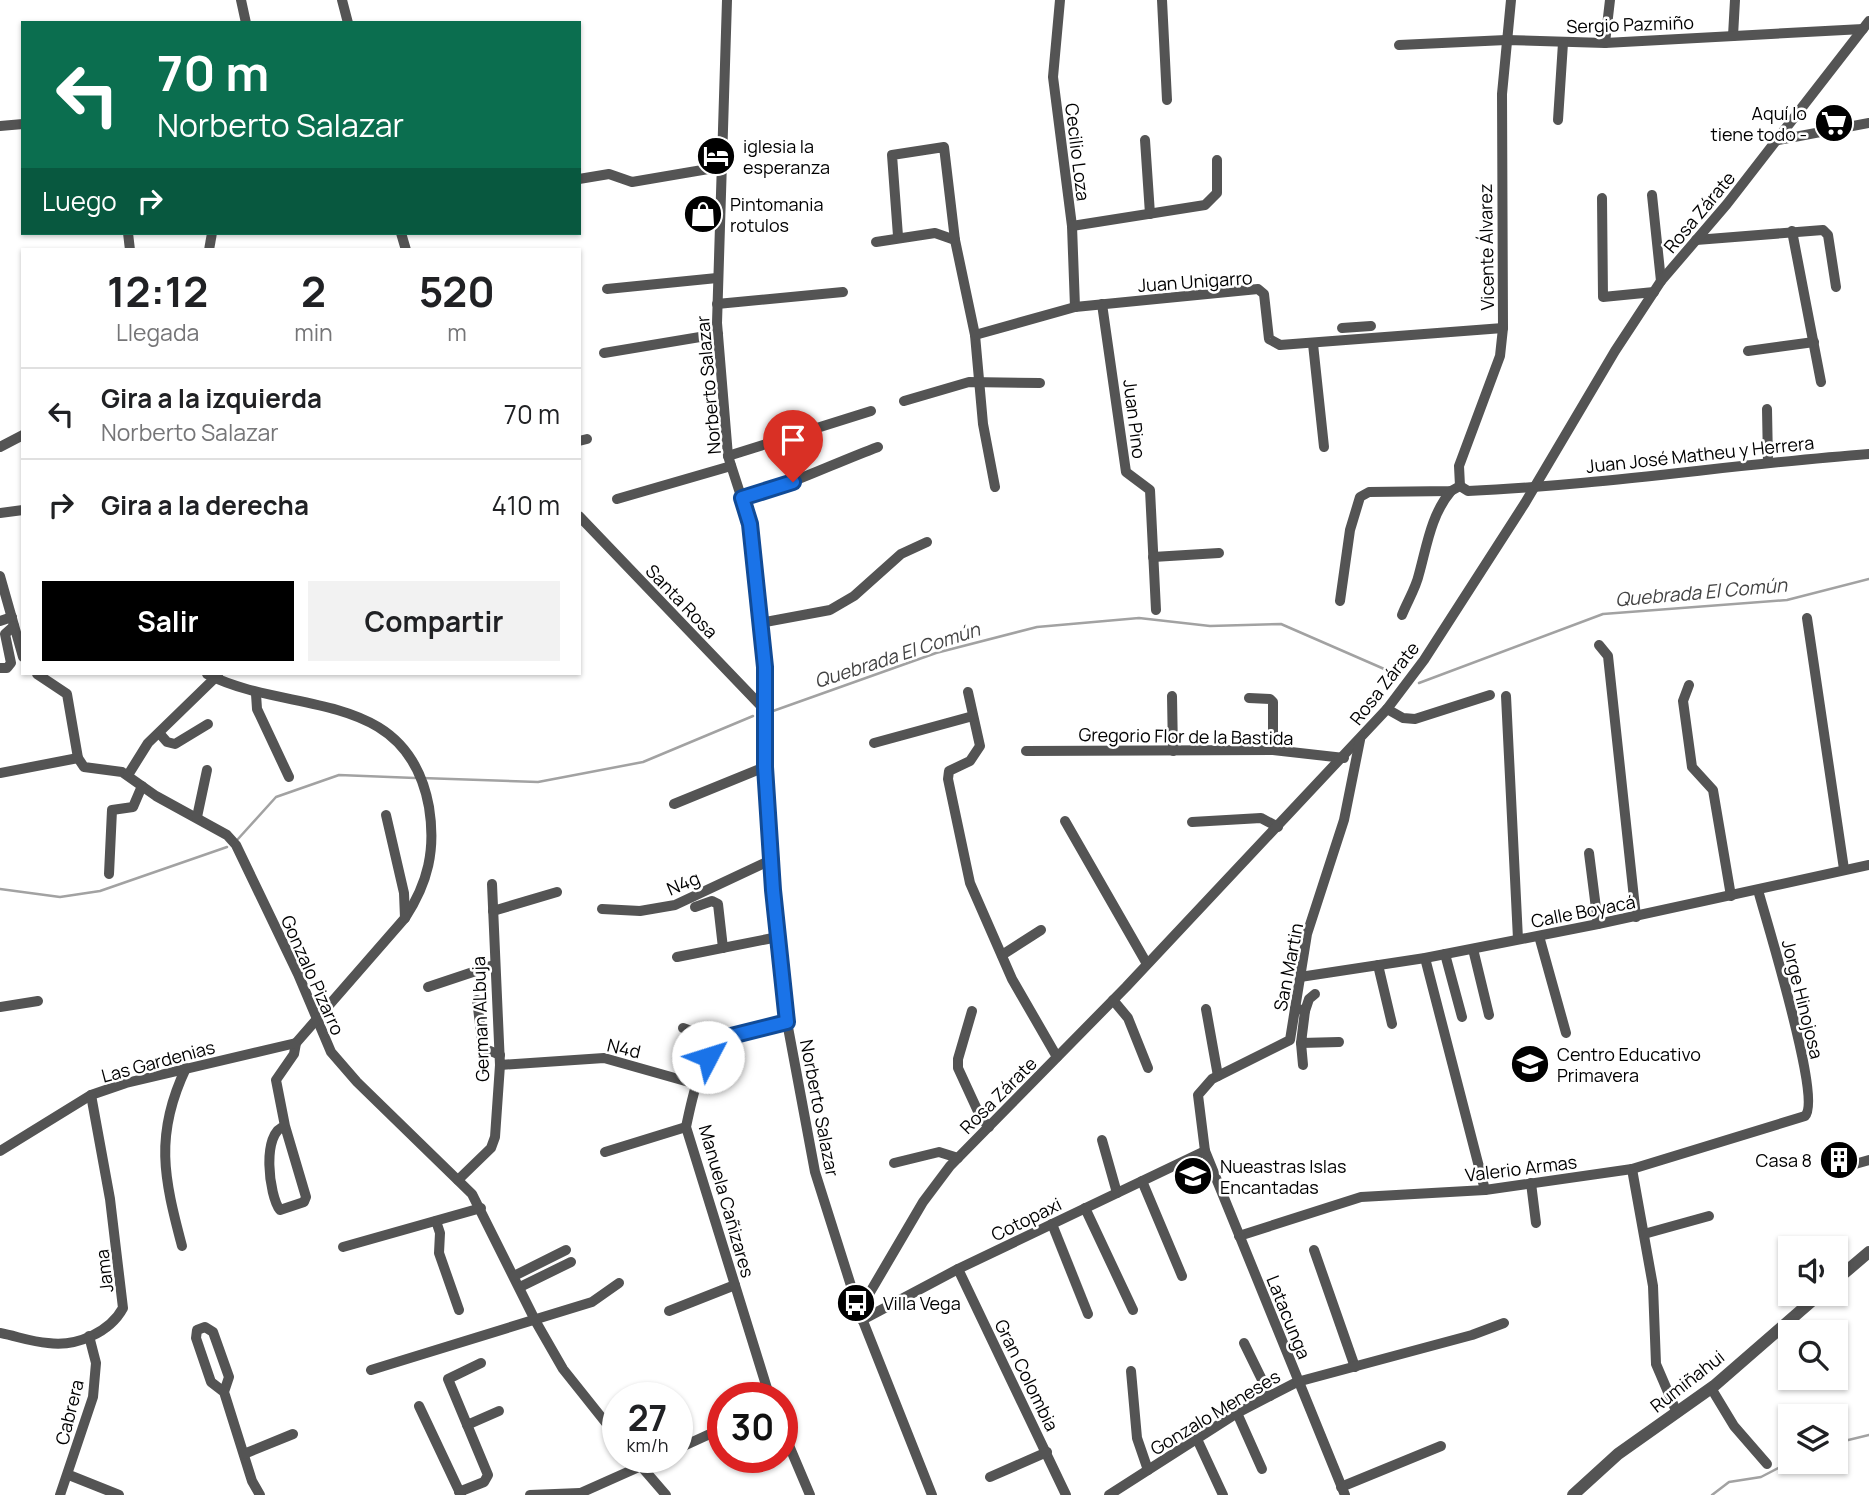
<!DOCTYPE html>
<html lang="es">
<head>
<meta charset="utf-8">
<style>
	:root { --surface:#fff; --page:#f2f2f2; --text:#202124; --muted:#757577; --line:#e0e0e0; --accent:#000 }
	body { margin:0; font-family:Manrope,sans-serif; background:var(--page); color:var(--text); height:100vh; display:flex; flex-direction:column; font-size:26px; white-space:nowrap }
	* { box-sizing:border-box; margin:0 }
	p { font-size:23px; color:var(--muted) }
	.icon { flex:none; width:38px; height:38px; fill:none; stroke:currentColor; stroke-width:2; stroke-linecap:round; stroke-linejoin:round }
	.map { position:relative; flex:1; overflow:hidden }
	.drawer { position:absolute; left:21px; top:248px; width:560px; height:427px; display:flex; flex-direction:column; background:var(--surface); border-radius:0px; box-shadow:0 2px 5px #0004 }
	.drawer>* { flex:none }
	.hud { position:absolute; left:21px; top:21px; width:560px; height:214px; border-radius:0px; box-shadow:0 2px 5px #0004; background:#0b6e4f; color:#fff; overflow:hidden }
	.controls { position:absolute; left:1778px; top:1236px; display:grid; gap:14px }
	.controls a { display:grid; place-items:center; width:70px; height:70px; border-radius:0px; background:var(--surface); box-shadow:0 2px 5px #0004; font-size:35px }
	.speed { position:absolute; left:602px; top:1382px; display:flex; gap:14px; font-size:35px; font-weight:700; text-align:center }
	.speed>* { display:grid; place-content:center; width:91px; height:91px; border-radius:50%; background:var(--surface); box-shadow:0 2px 5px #0004; line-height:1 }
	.speed small { font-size:18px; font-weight:400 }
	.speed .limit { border:10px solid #d22; background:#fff; color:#111 }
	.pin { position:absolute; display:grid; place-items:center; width:60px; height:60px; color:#fff; margin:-72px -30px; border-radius:50% 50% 50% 0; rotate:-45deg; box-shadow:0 0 7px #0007 }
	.pin .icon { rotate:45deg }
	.me { position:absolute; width:77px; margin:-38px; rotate:50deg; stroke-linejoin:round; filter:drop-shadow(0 0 5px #0008) }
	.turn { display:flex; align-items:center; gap:24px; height:147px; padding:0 21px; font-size:32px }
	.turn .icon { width:91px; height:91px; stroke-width:2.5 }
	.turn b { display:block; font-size:49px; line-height:60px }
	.then { display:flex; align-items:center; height:66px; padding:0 21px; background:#0003; gap:14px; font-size:26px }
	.eta { display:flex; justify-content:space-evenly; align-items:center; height:119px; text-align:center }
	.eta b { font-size:42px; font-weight:700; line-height:49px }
	.primary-button { display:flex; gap:14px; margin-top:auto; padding:14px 21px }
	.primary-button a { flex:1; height:80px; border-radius:0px; background:var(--accent); color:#fff; font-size:28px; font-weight:700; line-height:80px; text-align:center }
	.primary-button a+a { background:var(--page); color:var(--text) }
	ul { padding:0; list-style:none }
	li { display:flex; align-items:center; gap:21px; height:91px; padding:0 21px; border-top:2px solid var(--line) }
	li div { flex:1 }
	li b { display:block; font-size:26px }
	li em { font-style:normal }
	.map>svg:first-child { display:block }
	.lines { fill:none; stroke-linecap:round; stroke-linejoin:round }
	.stream { stroke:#a2a2a2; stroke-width:2.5 }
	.minor { stroke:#545454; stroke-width:10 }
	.tertiary { stroke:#545454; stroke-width:12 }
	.route-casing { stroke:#114b97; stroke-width:18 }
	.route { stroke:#1a73e8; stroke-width:12 }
	.labels { text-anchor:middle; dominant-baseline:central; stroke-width:5; stroke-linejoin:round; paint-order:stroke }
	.street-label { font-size:18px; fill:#000; stroke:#fff }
	.poi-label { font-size:18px; fill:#000; stroke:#fff; text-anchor:start }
	.water-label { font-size:19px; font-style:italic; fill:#434343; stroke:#fff }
</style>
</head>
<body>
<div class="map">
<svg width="1869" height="1495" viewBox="0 0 1869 1495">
	<rect width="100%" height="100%" fill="#fff"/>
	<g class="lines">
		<g class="stream">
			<path d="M1419,683L1603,614L1787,600L1869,579"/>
			<path d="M773,711L936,653L1037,627L1139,618L1210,626L1281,624L1398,675"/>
			<path d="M422,778L538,782L643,762L753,716"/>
			<path d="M238,839L276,797L339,775L415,778"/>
			<path d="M0,889L60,897L100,891L227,847"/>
			<path d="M1836,1443L1869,1435"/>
			<path d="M1712,1495L1729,1482L1761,1477L1792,1461"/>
		</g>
		<g class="minor">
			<path d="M241,0L246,23"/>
			<path d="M342,0L348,23"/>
			<path d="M727,0L717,323L728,456L750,524L765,667L762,707L765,767L773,890L787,1022L815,1172L859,1311L932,1495"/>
			<path d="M1060,0L1053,77L1072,226L1075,307"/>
			<path d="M1162,0L1167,100"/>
			<path d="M1733,36L1735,0"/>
			<path d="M1605,43L1610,0"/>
			<path d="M1399,45L1506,40L1605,43L1863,29"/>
			<path d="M1558,120L1563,43"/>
			<path d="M0,126L23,124"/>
			<path d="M1145,140L1150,214"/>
			<path d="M1778,140L1869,123"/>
			<path d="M579,179L609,174L632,182L720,167"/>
			<path d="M1652,195L1661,281"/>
			<path d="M1602,198L1603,297L1654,292"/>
			<path d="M1072,226L1205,205L1217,193V160"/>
			<path d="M1792,231L1821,382"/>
			<path d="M128,233L130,250"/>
			<path d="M401,233L406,250"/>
			<path d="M898,236L892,155L944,147L955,240L975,335L983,424L995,487"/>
			<path d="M1696,240L1823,230L1828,235L1836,287"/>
			<path d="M876,242L935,233L955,240"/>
			<path d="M209,250L212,233"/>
			<path d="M607,289L717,278"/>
			<path d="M717,304L843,292"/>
			<path d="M1102,304L1126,472L1150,490L1156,610"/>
			<path d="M1342,328L1371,326"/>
			<path d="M975,335L1075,307L1258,289L1264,294L1269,339L1280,345L1503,328"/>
			<path d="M1313,344L1324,447"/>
			<path d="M1748,351L1814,342"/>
			<path d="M604,353L718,334"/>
			<path d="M904,401L969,382L1040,383"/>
			<path d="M1767,409L1768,462"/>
			<path d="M579,441L587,439"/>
			<path d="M0,447L23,435"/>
			<path d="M728,456L871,411"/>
			<path d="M1460,486L1459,466L1500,356L1503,328L1502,94L1511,0"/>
			<path d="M1460,486L1468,491C1602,485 1735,464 1869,454"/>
			<path d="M742,498C789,486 832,464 878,447"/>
			<path d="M617,499L731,466"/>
			<path d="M0,513L23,510"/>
			<path d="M579,516L762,707"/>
			<path d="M1153,557L1219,553"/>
			<path d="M0,576L23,657"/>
			<path d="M1340,601L1350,530L1360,497L1369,492L1451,491L1460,486"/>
			<path d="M1402,615C1407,602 1416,588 1419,574C1427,545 1431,515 1451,491"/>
			<path d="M1807,618L1844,869"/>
			<path d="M0,621L12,617"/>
			<path d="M760,623L830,610L854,596L901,554L927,542"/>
			<path d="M1599,645L1608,656L1636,917"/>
			<path d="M0,668H7L11,663L5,634L14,626"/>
			<path d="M37,674L67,694L78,758L84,767L122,772L156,796L227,835L236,845L298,974L331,1052L357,1082L472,1194L536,1322L563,1369L618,1438"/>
			<path d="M207,674C289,716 407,686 429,807C436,850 428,883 405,918L296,1043L294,1054L276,1080L285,1126L306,1197L304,1202L280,1210C269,1196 261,1132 285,1126"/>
			<path d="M1689,685L1683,701L1692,767L1713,790L1731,896"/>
			<path d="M968,692L980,746L970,761L949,771L948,779L970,883L1012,979L1057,1057"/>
			<path d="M256,694L257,709L289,777"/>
			<path d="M1172,696L1173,751"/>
			<path d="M1506,696L1518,939"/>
			<path d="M1249,698L1270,699L1273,702V750"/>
			<path d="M1387,709L1403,718L1415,719L1490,695"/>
			<path d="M160,734L167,742L175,744L208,724"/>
			<path d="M874,743L973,716"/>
			<path d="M1026,751L1273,750L1344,758"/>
			<path d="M0,773L78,758"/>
			<path d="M128,775L148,743L218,675"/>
			<path d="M674,804L765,767"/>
			<path d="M386,815L404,893L405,918"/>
			<path d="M197,817L207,770"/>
			<path d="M1065,821L1147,964"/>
			<path d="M1192,822L1261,818L1278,827"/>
			<path d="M1589,853L1598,924"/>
			<path d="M109,874L112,810L133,807L142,786"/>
			<path d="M695,907L712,901L718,904L723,948"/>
			<path d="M602,909L640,911L675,905L771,860"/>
			<path d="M493,911L557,892"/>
			<path d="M1539,936L1566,1033"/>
			<path d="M1473,949L1489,1015"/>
			<path d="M1445,954L1462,1017"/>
			<path d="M1002,955L1041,930"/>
			<path d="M677,957L778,937"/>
			<path d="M1425,958L1485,1190"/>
			<path d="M1378,965L1392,1024"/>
			<path d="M1300,977L1425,958L1598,924L1869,865"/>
			<path d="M428,987L494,965"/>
			<path d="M477,1000L483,1048L500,1055"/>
			<path d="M1113,1000L1128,1018L1148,1068"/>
			<path d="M0,1007L38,1001"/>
			<path d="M1295,1008L1305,1011L1301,1043L1339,1042"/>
			<path d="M1206,1009L1218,1076"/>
			<path d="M972,1011L958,1059V1068L981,1118L989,1127"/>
			<path d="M1305,1011L1309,999L1315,994"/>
			<path d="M683,1028L714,1039L718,1045"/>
			<path d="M1301,1043L1303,1065"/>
			<path d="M500,1065L604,1058L696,1084"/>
			<path d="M1102,1140L1117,1193"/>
			<path d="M0,1151L91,1095L126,1083L296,1043"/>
			<path d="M605,1152L686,1127"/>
			<path d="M894,1163L939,1152L958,1158"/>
			<path d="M1841,1168L1869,1160"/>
			<path d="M1632,1169L1653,1286L1656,1364L1677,1413"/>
			<path d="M458,1180L491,1148L495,1137L500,1065L492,884"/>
			<path d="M1142,1181L1182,1276"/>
			<path d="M1531,1183L1536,1223"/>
			<path d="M1085,1208L1133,1310"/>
			<path d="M436,1221L440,1233L439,1253L459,1310"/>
			<path d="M1052,1224L1088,1314"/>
			<path d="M1644,1234L1709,1216"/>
			<path d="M1239,1236L1361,1197L1485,1190L1632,1169L1805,1116C1822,1099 1766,920 1758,890"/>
			<path d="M182,1246C164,1178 154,1135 186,1068"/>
			<path d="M343,1247L481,1208"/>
			<path d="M1314,1250L1355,1367"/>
			<path d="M958,1269L1066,1495"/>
			<path d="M514,1276L566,1250"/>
			<path d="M520,1287L571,1262"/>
			<path d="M669,1311L735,1285"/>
			<path d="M859,1311L923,1202L950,1166L1126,987L1387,709L1424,660L1525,503L1615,351L1661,281L1727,204L1869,21"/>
			<path d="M862,1320L958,1269L1205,1151"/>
			<path d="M0,1333C16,1336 32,1342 48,1343C77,1347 110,1332 123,1308L110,1199L91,1095"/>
			<path d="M1244,1343L1270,1396"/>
			<path d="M371,1370L592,1302L619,1283"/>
			<path d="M1131,1371L1137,1438L1148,1470"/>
			<path d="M1711,1388L1734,1426L1767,1464"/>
			<path d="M224,1392L229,1377L213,1332L205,1327L197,1330L196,1338L211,1382L224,1392L252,1481L260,1495"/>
			<path d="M770,1398L686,1127C702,1050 710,1038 787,1022"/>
			<path d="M419,1406L461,1495"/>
			<path d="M1237,1413L1262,1469"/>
			<path d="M467,1425L499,1411"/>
			<path d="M782,1429L810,1495"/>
			<path d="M1197,1439L1223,1495"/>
			<path d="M677,1449L723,1428"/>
			<path d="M244,1454L293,1434"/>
			<path d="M634,1458L666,1495"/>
			<path d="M69,1475L119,1495"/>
			<path d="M990,1477L1047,1452"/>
			<path d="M1341,1487L1441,1446"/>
			<path d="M459,1492L484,1482L488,1475L448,1379L481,1363"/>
			<path d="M60,1495L93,1397L96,1363L89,1336"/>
			<path d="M530,1495L580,1493"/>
			<path d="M576,1495L659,1458"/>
			<path d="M1109,1495L1237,1413L1297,1382L1472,1335L1504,1323"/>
			<path d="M1345,1495L1205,1151L1198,1095L1212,1079L1290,1040L1307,934L1344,820L1360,740"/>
		</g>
		<g class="tertiary">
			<path d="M1836,1280L1869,1252"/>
			<path d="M1573,1495L1618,1454L1714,1386L1821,1293"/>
		</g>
	</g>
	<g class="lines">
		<g class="route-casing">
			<path id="route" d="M708,1057L731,1036L787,1022L773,890L765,767V667L750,524L742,498L793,482"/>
		</g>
		<use href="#route" class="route"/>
	</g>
	<defs>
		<g id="supermarket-disc" transform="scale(2.0125)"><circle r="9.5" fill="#000" stroke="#fff"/><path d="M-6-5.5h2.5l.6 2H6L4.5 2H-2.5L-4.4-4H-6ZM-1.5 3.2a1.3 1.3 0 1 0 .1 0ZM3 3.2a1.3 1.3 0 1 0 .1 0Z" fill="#fff"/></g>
		<g id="hotel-disc" transform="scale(2.0125)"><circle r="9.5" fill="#000" stroke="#fff"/><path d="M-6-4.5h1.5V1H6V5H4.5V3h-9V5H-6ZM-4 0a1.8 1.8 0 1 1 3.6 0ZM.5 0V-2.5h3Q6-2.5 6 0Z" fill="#fff"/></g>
		<g id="shop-disc" transform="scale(2.0125)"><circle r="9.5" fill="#000" stroke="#fff"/><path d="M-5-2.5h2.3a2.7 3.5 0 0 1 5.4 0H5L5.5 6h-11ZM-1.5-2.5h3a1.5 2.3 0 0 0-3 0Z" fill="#fff"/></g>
		<g id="school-disc" transform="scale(2.0125)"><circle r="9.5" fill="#000" stroke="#fff"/><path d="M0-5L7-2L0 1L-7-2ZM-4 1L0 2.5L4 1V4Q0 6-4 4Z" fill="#fff"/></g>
		<g id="building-disc" transform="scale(2.0125)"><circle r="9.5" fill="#000" stroke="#fff"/><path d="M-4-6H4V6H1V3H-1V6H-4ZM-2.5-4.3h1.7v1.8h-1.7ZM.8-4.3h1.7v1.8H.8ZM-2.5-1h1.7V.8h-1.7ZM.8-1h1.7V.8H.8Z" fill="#fff"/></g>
		<g id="bus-disc" transform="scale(2.0125)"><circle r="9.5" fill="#000" stroke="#fff"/><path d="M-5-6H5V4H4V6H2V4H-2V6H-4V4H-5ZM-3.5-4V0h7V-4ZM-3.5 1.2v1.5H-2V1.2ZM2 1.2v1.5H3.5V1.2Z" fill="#fff"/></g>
	</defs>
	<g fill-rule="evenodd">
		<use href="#supermarket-disc" x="1834" y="123"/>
		<use href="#hotel-disc" x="716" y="156"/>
		<use href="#shop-disc" x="703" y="214"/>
		<use href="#school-disc" x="1530" y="1064"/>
		<use href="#building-disc" x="1839" y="1160"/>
		<use href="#school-disc" x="1193" y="1176"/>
		<use href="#bus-disc" x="856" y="1303"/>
	</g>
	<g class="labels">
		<g class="street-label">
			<text transform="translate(1630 24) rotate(-2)">Sergio Pazmiño</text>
			<text transform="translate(1078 152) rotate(83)">Cecilio Loza</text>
			<text transform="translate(1699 212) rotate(-50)">Rosa Zárate</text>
			<text transform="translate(1486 247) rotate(-91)">Vicente Álvarez</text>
			<text transform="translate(1195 281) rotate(-4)">Juan Unigarro</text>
			<text transform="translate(708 385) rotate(-95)">Norberto Salazar</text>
			<text transform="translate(1135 419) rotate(83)">Juan Pino</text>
			<text transform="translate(1700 454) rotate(-6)">Juan José Matheu y Herrera</text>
			<text transform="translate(682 601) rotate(46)">Santa Rosa</text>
			<text transform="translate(1384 683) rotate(-52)">Rosa Zárate</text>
			<text transform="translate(1186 736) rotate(1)">Gregorio Flor de la Bastida</text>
			<text transform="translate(683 883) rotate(-23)">N4g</text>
			<text transform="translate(1583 911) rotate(-11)">Calle Boyacá</text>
			<text transform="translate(1288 967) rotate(-79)">San Martin</text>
			<text transform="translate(313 975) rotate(66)">Gonzalo Pizarro</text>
			<text transform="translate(1803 999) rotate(76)">Jorge Hinojosa</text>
			<text transform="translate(480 1019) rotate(-92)">German ALbuja</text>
			<text transform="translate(624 1048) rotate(13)">N4d</text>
			<text transform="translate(158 1061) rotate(-15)">Las Gardenias</text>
			<text transform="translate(998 1095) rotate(-45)">Rosa Zárate</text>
			<text transform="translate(820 1108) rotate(79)">Norberto Salazar</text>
			<text transform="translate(1521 1168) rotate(-7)">Valerio Armas</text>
			<text transform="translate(727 1201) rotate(74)">Manuela Cañizares</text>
			<text transform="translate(1026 1219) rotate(-26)">Cotopaxi</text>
			<text transform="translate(104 1271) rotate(-97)">Jama</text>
			<text transform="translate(1289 1317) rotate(68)">Latacunga</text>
			<text transform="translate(1027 1375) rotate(64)">Gran Colombia</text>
			<text transform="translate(1687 1381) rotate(-38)">Rumiñahui</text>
			<text transform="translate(69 1412) rotate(-76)">Cabrera</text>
			<text transform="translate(1215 1412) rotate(-31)">Gonzalo Meneses</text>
		</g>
		<g class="poi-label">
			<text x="1807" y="113" text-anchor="end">Aquí lo<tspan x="1807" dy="21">tiene todo -</tspan></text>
			<text x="743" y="146">iglesia la<tspan x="743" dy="21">esperanza</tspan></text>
			<text x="730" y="204">Pintomania<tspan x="730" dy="21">rotulos</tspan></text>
			<text x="1557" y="1054">Centro Educativo<tspan x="1557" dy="21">Primavera</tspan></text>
			<text x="1812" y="1160" text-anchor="end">Casa 8</text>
			<text x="1220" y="1166">Nueastras Islas<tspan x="1220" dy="21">Encantadas</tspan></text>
			<text x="883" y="1303">Villa Vega</text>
		</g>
		<g class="water-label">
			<text transform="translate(1701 592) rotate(-5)">Quebrada El Común</text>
			<text transform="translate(897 655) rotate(-18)">Quebrada El Común</text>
		</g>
	</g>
</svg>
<div class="controls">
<a><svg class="icon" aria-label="sound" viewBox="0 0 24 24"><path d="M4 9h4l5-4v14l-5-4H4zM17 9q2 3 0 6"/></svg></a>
<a><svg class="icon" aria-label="search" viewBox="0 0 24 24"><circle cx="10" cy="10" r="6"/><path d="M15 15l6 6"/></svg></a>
<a><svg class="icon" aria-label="layers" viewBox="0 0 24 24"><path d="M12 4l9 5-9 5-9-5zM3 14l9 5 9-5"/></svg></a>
</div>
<div class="speed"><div>27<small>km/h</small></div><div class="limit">30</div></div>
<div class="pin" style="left:793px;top:482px;background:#d93025"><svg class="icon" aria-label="arrive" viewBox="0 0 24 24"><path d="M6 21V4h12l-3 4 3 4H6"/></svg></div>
<svg class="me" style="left:708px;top:1057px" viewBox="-20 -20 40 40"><circle r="19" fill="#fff"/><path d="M0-13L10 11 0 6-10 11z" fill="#1a73e8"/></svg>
<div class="hud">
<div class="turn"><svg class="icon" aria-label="left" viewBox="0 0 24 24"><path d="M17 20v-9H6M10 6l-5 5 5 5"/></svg><div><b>70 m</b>Norberto Salazar</div></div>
<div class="then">Luego<svg class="icon" aria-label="right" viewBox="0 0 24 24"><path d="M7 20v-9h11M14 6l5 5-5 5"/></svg></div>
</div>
<section class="drawer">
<div class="eta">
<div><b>12:12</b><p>Llegada</p></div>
<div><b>2</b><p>min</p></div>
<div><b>520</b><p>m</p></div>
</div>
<ul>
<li><svg class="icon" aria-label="left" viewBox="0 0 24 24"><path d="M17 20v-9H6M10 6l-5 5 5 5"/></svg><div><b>Gira a la izquierda</b><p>Norberto Salazar</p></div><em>70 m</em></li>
<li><svg class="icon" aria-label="right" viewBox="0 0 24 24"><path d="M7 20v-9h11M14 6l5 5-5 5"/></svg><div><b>Gira a la derecha</b></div><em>410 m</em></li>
</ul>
<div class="primary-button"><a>Salir</a><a>Compartir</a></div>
</section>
</div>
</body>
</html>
